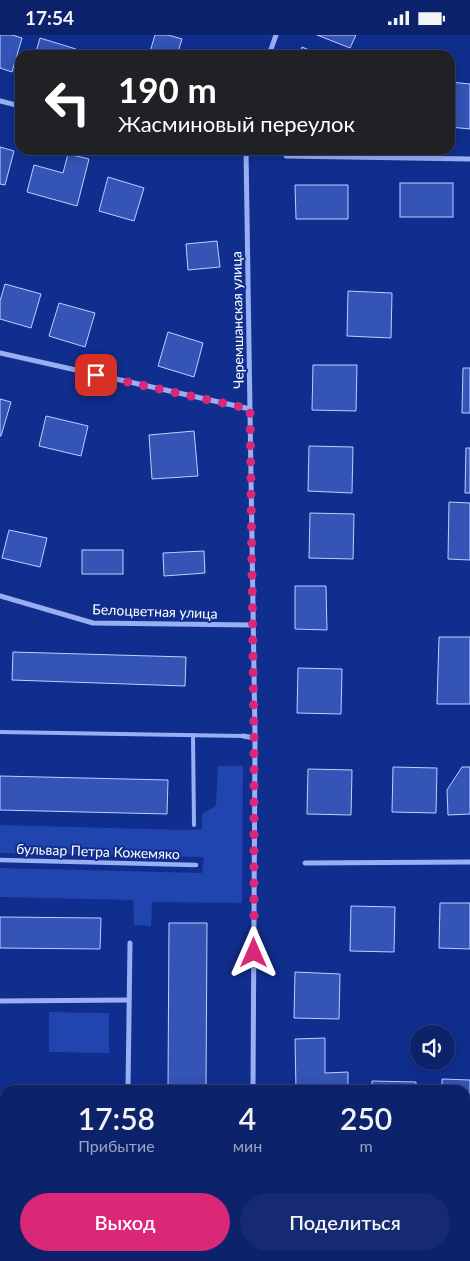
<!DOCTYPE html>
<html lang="ru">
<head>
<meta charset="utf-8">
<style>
	:root { --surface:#0c226a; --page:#152a70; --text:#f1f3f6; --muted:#9aa4c1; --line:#2c3f7e; --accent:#db2777 }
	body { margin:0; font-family:Lato,sans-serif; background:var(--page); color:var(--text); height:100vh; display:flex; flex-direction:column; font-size:19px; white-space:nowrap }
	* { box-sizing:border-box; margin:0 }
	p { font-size:16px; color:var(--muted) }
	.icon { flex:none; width:28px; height:28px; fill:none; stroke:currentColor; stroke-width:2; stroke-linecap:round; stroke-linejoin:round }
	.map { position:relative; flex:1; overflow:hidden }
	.sheet { position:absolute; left:0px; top:1050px; width:470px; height:176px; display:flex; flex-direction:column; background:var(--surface); border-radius:15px 15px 0 0; box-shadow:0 2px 12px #0003,0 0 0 1px var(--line) }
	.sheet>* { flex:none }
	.guide { position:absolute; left:15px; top:15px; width:440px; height:105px; border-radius:15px; box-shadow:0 2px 12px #0003,0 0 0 1px var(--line); background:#202124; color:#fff; overflow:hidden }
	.buttons { position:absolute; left:410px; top:990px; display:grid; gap:10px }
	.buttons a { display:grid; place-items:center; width:45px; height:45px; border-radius:50%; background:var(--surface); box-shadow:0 2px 12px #0003,0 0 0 1px var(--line); font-size:25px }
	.pin { position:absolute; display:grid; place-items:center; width:42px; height:42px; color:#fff; margin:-21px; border-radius:10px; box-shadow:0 2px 8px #0006 }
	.me { position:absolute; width:55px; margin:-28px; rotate:0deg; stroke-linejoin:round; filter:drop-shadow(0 0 4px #0008) }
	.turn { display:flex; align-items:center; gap:18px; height:105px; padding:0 20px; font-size:22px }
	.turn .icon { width:65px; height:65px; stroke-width:2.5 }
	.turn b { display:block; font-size:35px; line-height:42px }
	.eta { display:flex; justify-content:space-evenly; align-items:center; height:85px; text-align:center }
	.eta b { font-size:30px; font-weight:600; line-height:35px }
	.cta { display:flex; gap:10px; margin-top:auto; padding:10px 20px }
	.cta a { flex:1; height:58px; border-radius:30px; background:var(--accent); color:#fff; font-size:20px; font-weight:600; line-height:58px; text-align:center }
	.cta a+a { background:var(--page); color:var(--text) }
	.status { display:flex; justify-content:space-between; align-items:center; height:35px; padding:0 25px; background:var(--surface); direction:ltr }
	.status svg { height:14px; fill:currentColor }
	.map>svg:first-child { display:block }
	.green { fill:#2145ae }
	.building { fill:#3454b6; stroke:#bfcffd }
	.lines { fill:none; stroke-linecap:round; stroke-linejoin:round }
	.service { stroke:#98aff3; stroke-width:4 }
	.pedestrian { stroke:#98aff3; stroke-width:4.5 }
	.minor { stroke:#98aff3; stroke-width:5 }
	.route { stroke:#db2777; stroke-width:9; stroke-dasharray:0 16.2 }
	.labels { text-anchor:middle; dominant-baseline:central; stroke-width:4; stroke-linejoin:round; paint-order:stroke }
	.street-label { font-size:14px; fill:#fff; stroke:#102e8e }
</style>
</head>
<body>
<div class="status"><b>17:54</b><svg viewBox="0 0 49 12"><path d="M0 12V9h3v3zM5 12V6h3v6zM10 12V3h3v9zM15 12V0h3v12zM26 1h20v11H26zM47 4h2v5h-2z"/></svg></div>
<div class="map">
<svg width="470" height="1226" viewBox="0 0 470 1226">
	<rect width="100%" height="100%" fill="#102e8e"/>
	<g class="green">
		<path d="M218,731H243L242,868L152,867L151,891L134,890L133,865L0,862V833L202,838L204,822L0,818V790L184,795L202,794V779L216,771Z"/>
		<path d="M49,977L109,978V1018L49,1017Z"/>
	</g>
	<g class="building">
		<path d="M0,0H12L22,3L12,37L0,33Z"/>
		<path d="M155,0H168L182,4L177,20H149Z"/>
		<path d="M317,0H356L350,13Z"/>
		<path d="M40,3L76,14L74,20H35Z"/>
		<path d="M302,12L321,20H299Z"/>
		<path d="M450,47L470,49V94L450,92Z"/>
		<path d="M0,112L14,116L5,150L0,149Z"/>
		<path d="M68,119L89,124L77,171L27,157L34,130L63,138Z"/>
		<path d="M108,142L144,153L134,186L99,176Z"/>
		<rect x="400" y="148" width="53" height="34"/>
		<path d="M295,150H348V184H296Z"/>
		<path d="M217,206L220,232L188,235L186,209Z"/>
		<path d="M5,249L41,259L31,293L0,284V266Z"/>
		<path d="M348,256L392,258L391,303L347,301Z"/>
		<path d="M59,268L95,278L85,312L49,301Z"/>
		<path d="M168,297L203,308L194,342L158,331Z"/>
		<path d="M313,330H357L356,376L312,375Z"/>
		<path d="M463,333H470V378H462Z"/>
		<path d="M0,364L11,367L1,401H0Z"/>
		<path d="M46,381L88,391L81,421L39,411Z"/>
		<path d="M194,396L198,441L152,444L149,400Z"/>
		<path d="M309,411L353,412L352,458L308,456Z"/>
		<path d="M466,413H470V458H465Z"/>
		<path d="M449,467L470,468V525L448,524Z"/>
		<path d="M310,478L354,479L353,524L309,523Z"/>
		<path d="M9,495L47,503L40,532L2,523Z"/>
		<rect x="82" y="515" width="41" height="24"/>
		<path d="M204,516L205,538L164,541L163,518Z"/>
		<path d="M295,551H326L327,595L295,594Z"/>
		<path d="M439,602H470V669H437Z"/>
		<path d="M13,617L186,622L185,651L12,645Z"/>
		<path d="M298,633L342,634L341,679L297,678Z"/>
		<path d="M393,732L437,733L436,778L392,777Z"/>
		<path d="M462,732H470V779L448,780L447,755Z"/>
		<path d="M308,734L352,735L351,780L307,779Z"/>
		<path d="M0,741L168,745L167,779L0,775Z"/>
		<path d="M440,868H470V914L439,913Z"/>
		<path d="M351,871L395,872L394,917L350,916Z"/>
		<path d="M0,882L101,883L100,914L0,913Z"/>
		<path d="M169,888H207L206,1055H168Z"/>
		<path d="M295,937L340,939L339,984L294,983Z"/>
		<path d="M325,1003V1038L348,1037V1055H296L295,1004Z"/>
		<path d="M442,1044L470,1045V1090H465V1055H442Z"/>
		<path d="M372,1046L416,1047V1055H372Z"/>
		<path d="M5,1076V1106L0,1107V1077Z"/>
		<path d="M465,1193H470V1226H445V1221H465Z"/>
		<path d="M0,1209H5V1221H173V1226H0Z"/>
		<rect x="297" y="1221" width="44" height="5"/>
		<path d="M372,1221H416V1226H371Z"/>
	</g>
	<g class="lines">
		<g class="service">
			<path d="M0,697L243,701"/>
			<path d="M193,700L194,790"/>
		</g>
		<path class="pedestrian" d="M0,825L196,830"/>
		<g class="minor">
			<path d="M269,20L276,0"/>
			<path d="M0,66L20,71"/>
			<path d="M217,115L245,118"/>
			<path d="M246,115L255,703L253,1055"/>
			<path d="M286,121L470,124"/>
			<path d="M0,318L250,374"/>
			<path d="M0,561L93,588L252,590"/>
			<path d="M243,701L255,703"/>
			<path d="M305,828L470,827"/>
			<path d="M0,966L129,965"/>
			<path d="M128,1055L130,908"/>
			<path d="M465,1124H470"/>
			<path d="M0,1161H5"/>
			<path d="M252,1226V1221"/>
		</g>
	</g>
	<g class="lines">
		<path class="route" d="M96,340L250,374L254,703V918"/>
	</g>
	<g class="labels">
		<g class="street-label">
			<text transform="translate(237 285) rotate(-91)">Черемшанская улица</text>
			<text transform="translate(155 576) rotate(2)">Белоцветная улица</text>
			<text transform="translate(98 816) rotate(2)">бульвар Петра Кожемяко</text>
		</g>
	</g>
</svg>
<div class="buttons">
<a><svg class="icon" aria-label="sound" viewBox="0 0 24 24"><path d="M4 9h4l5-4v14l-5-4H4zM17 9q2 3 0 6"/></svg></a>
</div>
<div class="pin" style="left:96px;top:340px;background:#d93025"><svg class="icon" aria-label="arrive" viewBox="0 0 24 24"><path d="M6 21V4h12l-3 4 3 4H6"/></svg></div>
<svg class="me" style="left:254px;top:918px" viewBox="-20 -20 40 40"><path d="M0-17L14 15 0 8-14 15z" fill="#db2777" stroke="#fff" stroke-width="4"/></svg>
<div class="guide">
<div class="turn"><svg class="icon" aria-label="left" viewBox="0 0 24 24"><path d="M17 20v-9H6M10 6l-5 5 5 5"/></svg><div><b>190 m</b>Жасминовый переулок</div></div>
</div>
<section class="sheet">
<div class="eta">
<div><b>17:58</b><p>Прибытие</p></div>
<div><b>4</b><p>мин</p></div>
<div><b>250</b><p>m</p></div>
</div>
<div class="cta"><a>Выход</a><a>Поделиться</a></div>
</section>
</div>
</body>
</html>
